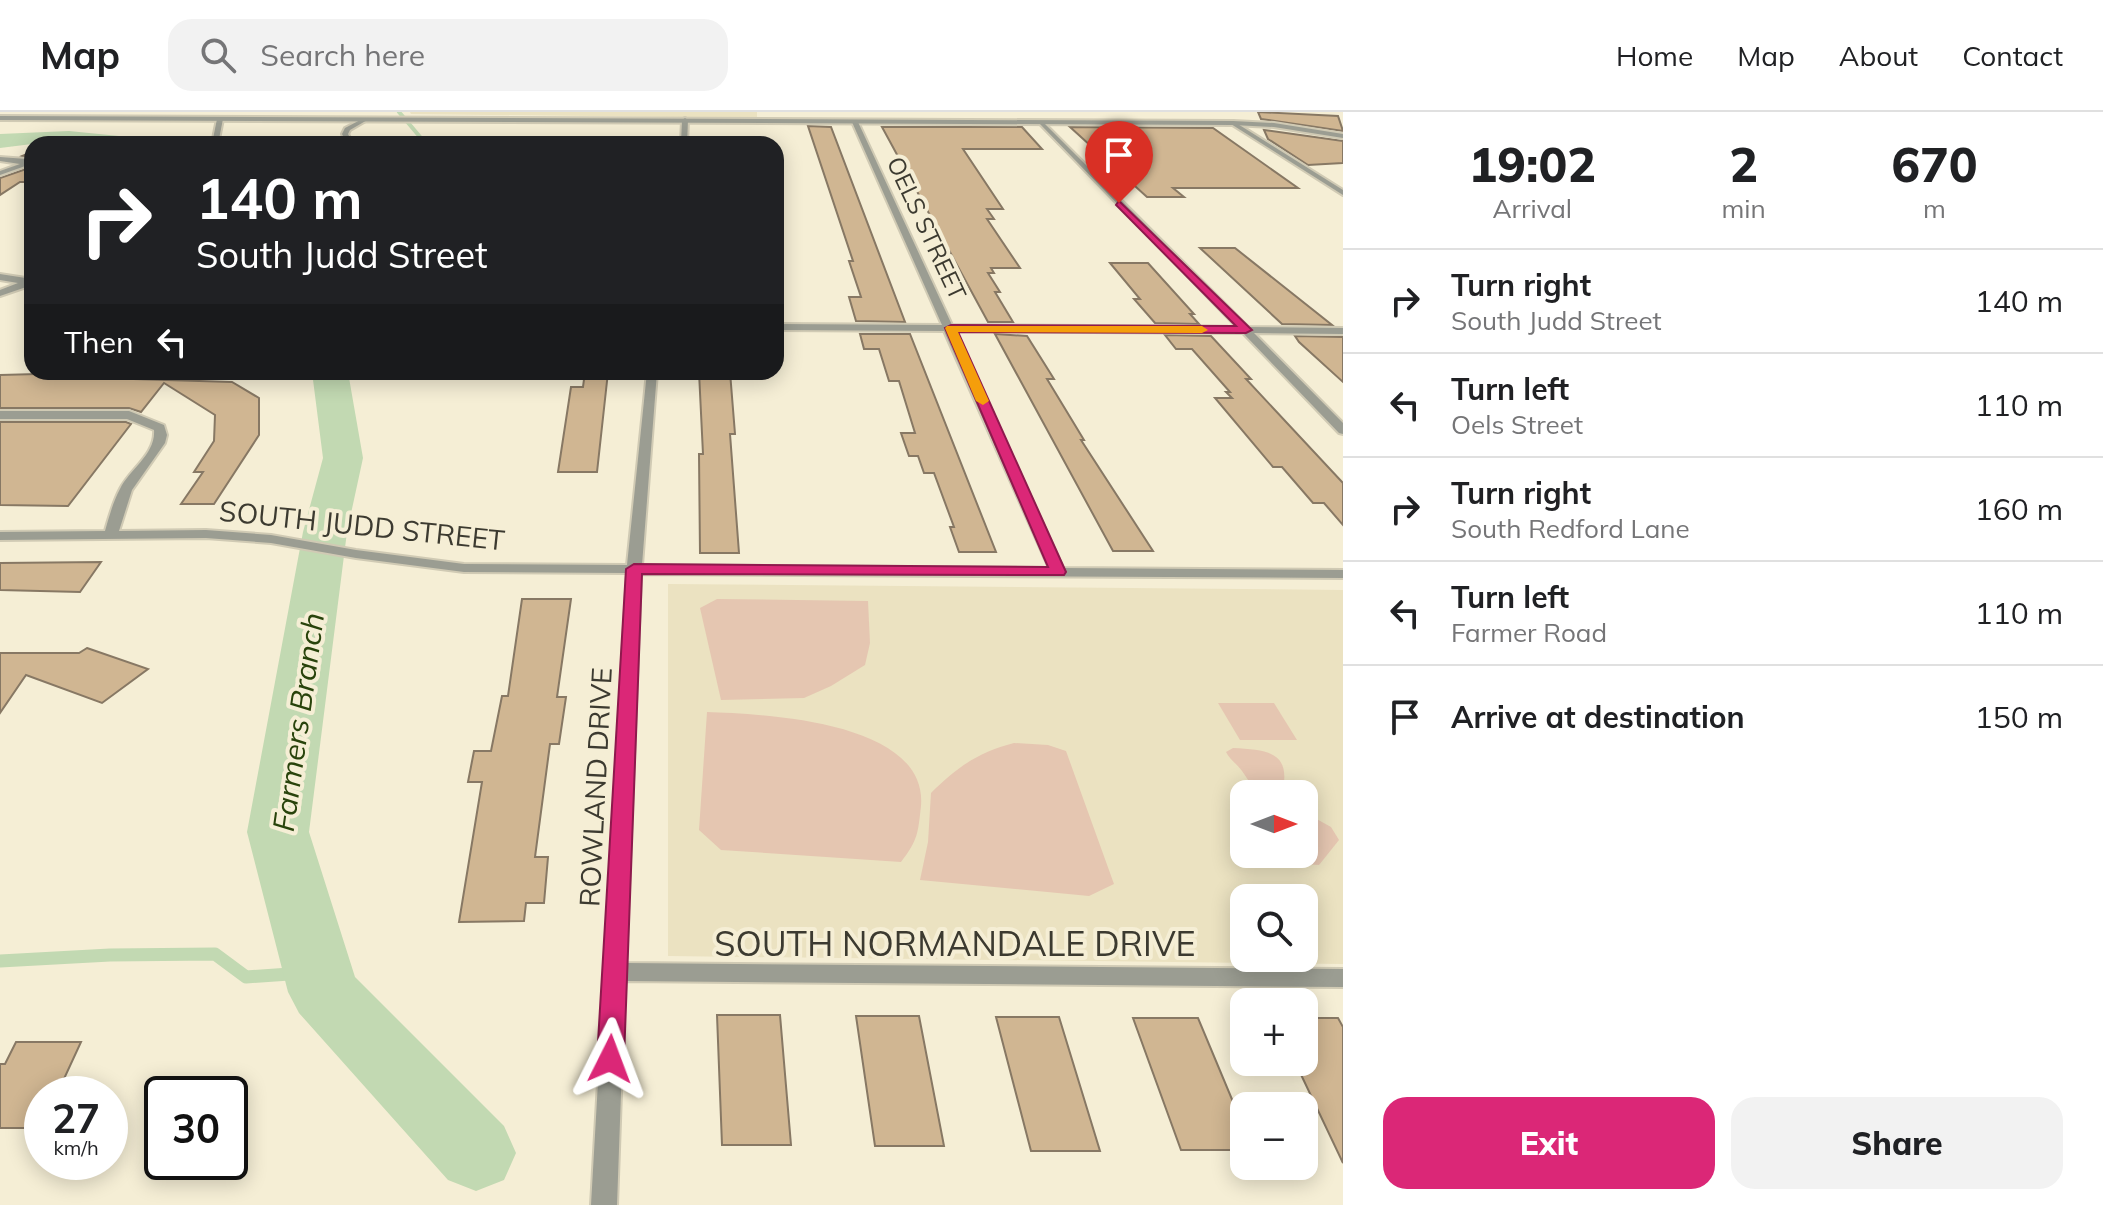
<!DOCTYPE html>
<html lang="en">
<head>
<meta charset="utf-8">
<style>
	:root { --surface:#fff; --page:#f2f2f2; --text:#202124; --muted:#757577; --line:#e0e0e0; --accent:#db2777 }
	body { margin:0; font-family:Mulish,sans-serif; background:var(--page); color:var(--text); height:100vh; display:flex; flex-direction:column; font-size:30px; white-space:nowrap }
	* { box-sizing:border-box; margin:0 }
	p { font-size:26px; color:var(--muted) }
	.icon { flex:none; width:44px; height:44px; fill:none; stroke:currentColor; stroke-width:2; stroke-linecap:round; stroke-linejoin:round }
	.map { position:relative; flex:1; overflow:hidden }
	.details { display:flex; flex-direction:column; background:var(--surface); width:760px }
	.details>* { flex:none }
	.hud { position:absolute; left:24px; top:24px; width:760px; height:244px; border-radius:24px; box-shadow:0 4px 20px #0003; background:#202124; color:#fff; overflow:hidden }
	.needle { width:52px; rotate:90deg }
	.tools { position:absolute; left:1230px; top:668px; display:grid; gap:16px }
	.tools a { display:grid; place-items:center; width:88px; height:88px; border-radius:16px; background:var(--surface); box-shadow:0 4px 20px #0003; font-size:40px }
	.speed { position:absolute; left:24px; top:964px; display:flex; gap:16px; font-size:40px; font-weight:700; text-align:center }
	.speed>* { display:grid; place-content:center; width:104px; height:104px; border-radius:50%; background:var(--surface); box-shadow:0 4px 20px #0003; line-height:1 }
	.speed small { font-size:20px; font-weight:400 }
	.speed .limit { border:4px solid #111; border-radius:12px; background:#fff; color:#111 }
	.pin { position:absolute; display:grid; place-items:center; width:68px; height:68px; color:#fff; margin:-82px -34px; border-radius:50% 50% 50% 0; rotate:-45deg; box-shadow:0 0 8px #0007 }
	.pin .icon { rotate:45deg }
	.me { position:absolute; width:88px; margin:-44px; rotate:3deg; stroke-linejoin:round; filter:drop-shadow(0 0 6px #0008) }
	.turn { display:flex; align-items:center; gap:28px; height:168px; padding:0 40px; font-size:36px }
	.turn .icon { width:104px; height:104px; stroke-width:2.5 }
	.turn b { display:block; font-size:56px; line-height:68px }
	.then { display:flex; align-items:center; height:76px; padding:0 40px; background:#0003; gap:16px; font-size:30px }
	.eta { display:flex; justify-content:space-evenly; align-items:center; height:136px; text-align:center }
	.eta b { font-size:48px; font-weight:800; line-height:56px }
	.button { display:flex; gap:16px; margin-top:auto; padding:16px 40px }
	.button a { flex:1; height:92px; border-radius:24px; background:var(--accent); color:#fff; font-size:32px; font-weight:800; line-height:92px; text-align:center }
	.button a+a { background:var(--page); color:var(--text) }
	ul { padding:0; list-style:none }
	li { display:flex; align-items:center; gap:24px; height:104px; padding:0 40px; border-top:2px solid var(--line) }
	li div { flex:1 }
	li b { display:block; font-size:30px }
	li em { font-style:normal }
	header { display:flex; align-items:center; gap:48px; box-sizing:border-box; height:112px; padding:0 40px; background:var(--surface); border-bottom:2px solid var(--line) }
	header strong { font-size:38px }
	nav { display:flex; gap:44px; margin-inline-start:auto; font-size:28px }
	.search { width:560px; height:72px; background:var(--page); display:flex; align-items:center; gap:20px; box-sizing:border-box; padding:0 28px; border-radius:24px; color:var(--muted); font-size:30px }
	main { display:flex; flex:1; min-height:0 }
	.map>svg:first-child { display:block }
	.built { fill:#ebe2c1; fill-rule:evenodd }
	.green { fill:#e5c6b1 }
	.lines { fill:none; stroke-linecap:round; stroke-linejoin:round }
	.stream-far1 { stroke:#c2d9b2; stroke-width:4 }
	.stream { stroke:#c2d9b2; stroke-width:13 }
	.river { fill:#c2d9b2; fill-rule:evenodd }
	.building { fill:#d0b692; stroke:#877864; stroke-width:2 }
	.minor-casing { stroke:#d0cab4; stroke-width:4 }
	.tertiary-casing { stroke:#d0cab4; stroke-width:4 }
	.minor { fill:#9b9d92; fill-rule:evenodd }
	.tertiary { fill:#9b9d92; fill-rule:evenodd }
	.route { fill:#db2777; stroke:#8e194d; stroke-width:2 }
	.slow { fill:#f59e0b }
	.labels { text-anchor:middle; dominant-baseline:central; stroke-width:8; stroke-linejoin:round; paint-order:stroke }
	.far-street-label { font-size:24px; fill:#3c3a30; stroke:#f5eed5 }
	.street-label { font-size:28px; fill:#3c3a30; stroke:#f5eed5 }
	.water-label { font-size:30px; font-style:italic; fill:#28430b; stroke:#f5eed5 }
	.near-street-label { font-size:34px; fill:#3c3a30; stroke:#f5eed5 }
</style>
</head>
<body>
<header>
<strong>Map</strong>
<div class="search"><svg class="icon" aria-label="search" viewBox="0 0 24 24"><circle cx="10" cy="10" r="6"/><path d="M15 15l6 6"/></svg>Search here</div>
<nav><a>Home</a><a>Map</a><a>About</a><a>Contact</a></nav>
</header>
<main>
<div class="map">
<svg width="1343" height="1093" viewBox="0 0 1343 1093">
	<rect width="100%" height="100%" fill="#f5eed5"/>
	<g class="built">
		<path d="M410,0H757V6L411,2Z"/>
		<path d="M668,472L1343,478V852L668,844ZM1244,682H1304V742H1244ZM1244,786H1304V846H1244Z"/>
	</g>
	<g class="green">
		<path d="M717,487L868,489L870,531L865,553L831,574L804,586L721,588L700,496Z"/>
		<path d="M1218,591H1274L1297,628H1240Z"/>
		<path d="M707,600C765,602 928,609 921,694C918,721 918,728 901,750L721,738L699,718Z"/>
		<path d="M1014,631L1048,633L1066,639L1114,772L1089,784L920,768L928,730L931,681C957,655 979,640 1014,631Z"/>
		<path d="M1233,636C1269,638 1292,640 1282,682C1255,682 1257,681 1242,659C1237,652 1230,648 1226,640Z"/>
		<path d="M1304,700L1331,715L1339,728L1319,753L1286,751L1274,742H1304Z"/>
	</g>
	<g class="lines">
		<path class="stream-far1" d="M399,0L426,32"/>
		<path class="stream" d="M0,849L110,843L215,842L246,865L318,860"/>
		<g class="river">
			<path d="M69,19L129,25L140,32H32L0,36V22Z"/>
			<path d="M312,260H348L363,346L347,420L309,720L355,865L504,1014L516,1041L504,1068L476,1079L448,1068L299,901L288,880L247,720L303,420L323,346Z"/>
		</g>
	</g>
	<g class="building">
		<path d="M1258,0L1338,4L1343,19L1261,7Z"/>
		<path d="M808,14L831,15L905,210L856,209L849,185H861L849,149H853Z"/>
		<path d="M882,15H1022L1042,37H963L1003,97H987L994,107H987L1020,156H991L994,161H988L1000,180H995L1013,210H988Z"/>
		<path d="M1070,15L1213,16L1298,76H1173L1184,85H1147Z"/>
		<path d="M1264,18L1343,29V51L1308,53L1268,27Z"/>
		<path d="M32,40V70H20L0,83V66L29,56V46L22,44Z"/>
		<path d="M1200,136H1235L1332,213L1282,212Z"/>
		<path d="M1110,151H1148L1194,202H1190L1199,212L1155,211L1134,187H1140Z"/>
		<path d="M860,222H910L996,440H959L950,415H954L934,361H924L918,344H909L901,321H915L899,269H889L879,237H864Z"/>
		<path d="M995,222L1027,224L1054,267H1047L1084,328H1081L1153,439H1113Z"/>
		<path d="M1165,223L1211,224L1251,267H1246L1343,371V413L1324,391H1313L1282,355H1273L1215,286H1232L1226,280H1230L1192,237H1176Z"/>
		<path d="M1295,224L1343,225V270L1299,230Z"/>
		<path d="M585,260H608L597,360H558L571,275H583Z"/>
		<path d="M699,260H730L735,322H730L739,441H700L699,342H703Z"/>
		<path d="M74,261L70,265L232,270L259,286V323L214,392H181L203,360H194L214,329L215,303L164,271L141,300L129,296H0V263Z"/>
		<path d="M0,310H126L131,312L68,394L0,393Z"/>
		<path d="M101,450L80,480L0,478V451Z"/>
		<path d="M522,487H571L557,585H566L559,632H550L535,745H548L544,791H526L524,809L459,810L482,670H468L474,639H491L502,584H508Z"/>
		<path d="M87,536L148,557L102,591L26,563L0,601V541H79Z"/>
		<path d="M717,903H780L791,1033H722Z"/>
		<path d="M856,904H919L944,1034H875Z"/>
		<path d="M996,905H1059L1100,1039H1031Z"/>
		<path d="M1133,906H1198L1244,1016V1038H1181Z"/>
		<path d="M1304,906H1338L1343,915V1051L1295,950H1304Z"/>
		<path d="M16,930H81L57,982H42V1016H0V952H5Z"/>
	</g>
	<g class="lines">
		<g class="minor-casing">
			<g id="minor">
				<path d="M220,5L223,7L218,32H212L217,7Z"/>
				<path d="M364,6L369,7L350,18L348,22L353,32H347L342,22L345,16Z"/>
				<path d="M685,6L688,8L687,32H681L682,8Z"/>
				<path d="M855,8L858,10L952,213L1237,215L1040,12L1042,9L1248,215L1343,216V222L1254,221L1343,311V322L1339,321L1243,221L955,219L1063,456L1343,458V466L641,462L626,851L1343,857V875L625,869L617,1093H591L627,461L464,460L356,446L271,431L206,426L0,428V420L105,419C109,405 113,390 120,377C130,357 156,342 154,318L127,307H0V299H129L164,313L167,323L165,331L132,378L119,419L206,418L271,423L356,438L464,452L627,453L647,260H657L642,453L1049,456L944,219L776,218V212L942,213L852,10Z"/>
				<path d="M1233,9L1343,78V83L1231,12Z"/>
				<path d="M529,29L616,30L619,32H526Z"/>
				<path d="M0,45L26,47L28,53L0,63V59L20,52L0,49Z"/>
				<path d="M0,162L32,167V173L0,184V178L18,171L0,168Z"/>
			</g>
		</g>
		<g class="tertiary-casing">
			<path id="tertiary" d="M0,4L1233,9L1274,11L1343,22V26L1274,15L1233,13L0,8Z"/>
		</g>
		<use href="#minor" class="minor"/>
		<use href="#tertiary" class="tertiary"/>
	</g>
	<path class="route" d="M1119,89L1252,218L1246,221L958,220L1066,460L1064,463L642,462L624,947L620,955L610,959L601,955L597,947L626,457L634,452L1048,455L945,216L951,213L1236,214L1116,93Z"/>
	<path class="slow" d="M947,214H1202L1208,218L1202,221L958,220L989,289L983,293L976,289L945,216Z"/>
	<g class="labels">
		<g class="far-street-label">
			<text transform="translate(927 116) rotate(65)">OELS STREET</text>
		</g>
		<g class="street-label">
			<text transform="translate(362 413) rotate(6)">SOUTH JUDD STREET</text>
			<text transform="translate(595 675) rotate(-87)">ROWLAND DRIVE</text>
		</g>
		<g class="water-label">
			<text transform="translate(298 610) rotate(-82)">Farmers Branch</text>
		</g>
		<g class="near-street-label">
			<text x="955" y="831">SOUTH NORMANDALE DRIVE</text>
		</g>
	</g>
</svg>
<div class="tools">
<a><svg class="needle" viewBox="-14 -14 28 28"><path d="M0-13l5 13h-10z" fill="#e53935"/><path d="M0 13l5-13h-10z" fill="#757577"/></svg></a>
<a><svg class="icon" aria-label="search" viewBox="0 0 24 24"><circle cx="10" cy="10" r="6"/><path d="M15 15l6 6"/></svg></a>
<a>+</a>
<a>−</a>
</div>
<div class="speed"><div>27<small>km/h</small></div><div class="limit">30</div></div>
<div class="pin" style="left:1119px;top:91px;background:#d93025"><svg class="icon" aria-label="arrive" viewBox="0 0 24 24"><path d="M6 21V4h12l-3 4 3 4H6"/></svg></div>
<svg class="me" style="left:610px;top:947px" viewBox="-20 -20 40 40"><path d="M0-17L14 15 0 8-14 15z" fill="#db2777" stroke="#fff" stroke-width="4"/></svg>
<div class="hud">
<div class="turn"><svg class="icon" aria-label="right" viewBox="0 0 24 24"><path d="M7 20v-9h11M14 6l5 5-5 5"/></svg><div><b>140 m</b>South Judd Street</div></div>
<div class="then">Then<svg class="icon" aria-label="left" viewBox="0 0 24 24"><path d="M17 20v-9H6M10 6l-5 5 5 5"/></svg></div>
</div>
</div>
<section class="details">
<div class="eta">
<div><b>19:02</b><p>Arrival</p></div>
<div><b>2</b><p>min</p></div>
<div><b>670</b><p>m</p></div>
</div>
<ul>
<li><svg class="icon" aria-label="right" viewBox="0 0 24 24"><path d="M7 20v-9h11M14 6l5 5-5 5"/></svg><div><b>Turn right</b><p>South Judd Street</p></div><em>140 m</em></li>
<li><svg class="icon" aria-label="left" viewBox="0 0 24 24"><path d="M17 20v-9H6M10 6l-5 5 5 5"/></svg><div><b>Turn left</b><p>Oels Street</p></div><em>110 m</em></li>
<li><svg class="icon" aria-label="right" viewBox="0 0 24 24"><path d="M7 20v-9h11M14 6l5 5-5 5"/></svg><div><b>Turn right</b><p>South Redford Lane</p></div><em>160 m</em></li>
<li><svg class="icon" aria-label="left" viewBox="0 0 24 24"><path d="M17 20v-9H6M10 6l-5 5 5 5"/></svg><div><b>Turn left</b><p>Farmer Road</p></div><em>110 m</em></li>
<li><svg class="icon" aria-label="arrive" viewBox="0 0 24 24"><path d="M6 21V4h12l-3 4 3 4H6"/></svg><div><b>Arrive at destination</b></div><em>150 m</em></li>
</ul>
<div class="button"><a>Exit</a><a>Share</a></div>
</section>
</main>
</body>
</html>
